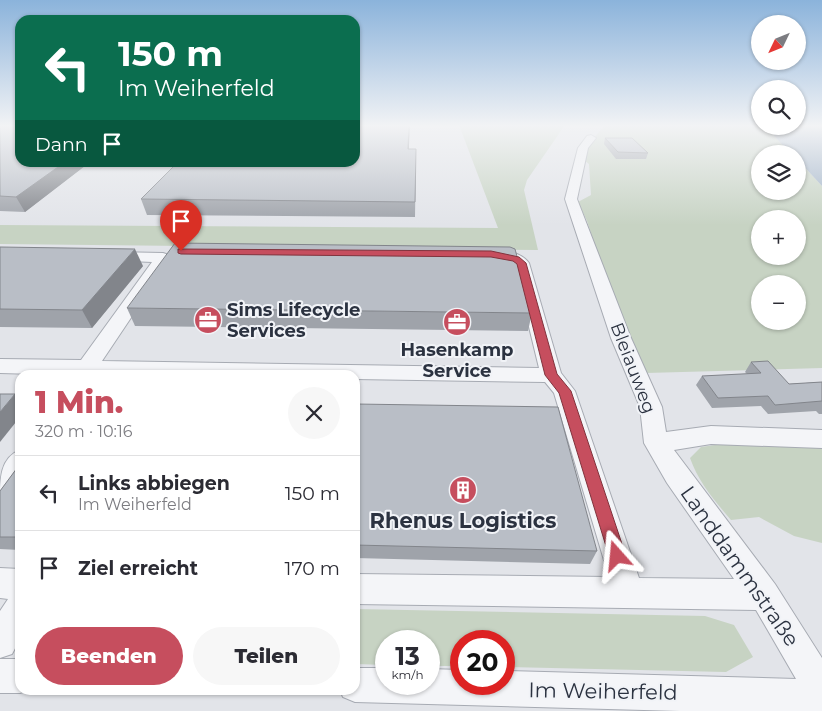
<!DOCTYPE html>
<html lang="de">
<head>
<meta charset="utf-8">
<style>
	:root { --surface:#fff; --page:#f7f7f7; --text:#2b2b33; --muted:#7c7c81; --line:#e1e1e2; --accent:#c64e5e }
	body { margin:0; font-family:Montserrat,sans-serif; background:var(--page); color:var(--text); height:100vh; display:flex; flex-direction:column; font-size:19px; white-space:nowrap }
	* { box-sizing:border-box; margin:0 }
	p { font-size:16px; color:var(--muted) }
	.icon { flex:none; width:28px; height:28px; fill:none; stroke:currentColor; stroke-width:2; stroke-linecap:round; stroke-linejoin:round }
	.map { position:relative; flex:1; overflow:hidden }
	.panel { position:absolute; left:15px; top:370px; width:345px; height:325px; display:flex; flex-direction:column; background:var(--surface); border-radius:15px; box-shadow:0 1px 4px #0004 }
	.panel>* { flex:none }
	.guide { position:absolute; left:15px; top:15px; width:345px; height:152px; border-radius:15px; box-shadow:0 1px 4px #0004; background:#0b6e4f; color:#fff; overflow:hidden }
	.needle { width:32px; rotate:227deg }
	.tools { position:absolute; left:751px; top:15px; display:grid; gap:10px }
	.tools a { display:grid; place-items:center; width:55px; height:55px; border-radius:50%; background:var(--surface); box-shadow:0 1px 4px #0004; font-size:25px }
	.speed { position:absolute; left:375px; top:630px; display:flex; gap:10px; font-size:25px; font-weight:700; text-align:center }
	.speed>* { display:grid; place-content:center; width:65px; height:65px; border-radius:50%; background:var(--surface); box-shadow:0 1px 4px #0004; line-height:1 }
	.speed small { font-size:12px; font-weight:400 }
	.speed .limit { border:8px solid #d22; background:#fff; color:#111 }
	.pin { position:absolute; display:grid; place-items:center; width:42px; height:42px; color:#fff; margin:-51px -21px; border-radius:50% 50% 50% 0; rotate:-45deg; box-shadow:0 0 5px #0007 }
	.pin .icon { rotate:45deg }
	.me { position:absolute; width:55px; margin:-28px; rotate:342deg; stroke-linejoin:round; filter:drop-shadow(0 0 4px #0008) }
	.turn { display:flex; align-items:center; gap:18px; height:105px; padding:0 20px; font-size:22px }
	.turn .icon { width:65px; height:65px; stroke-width:2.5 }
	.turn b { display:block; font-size:35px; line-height:42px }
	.then { display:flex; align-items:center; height:48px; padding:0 20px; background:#0003; gap:10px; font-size:19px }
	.round { display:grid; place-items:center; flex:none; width:52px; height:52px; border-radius:26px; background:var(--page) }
	.overview { display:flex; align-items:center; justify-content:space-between; height:85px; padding:0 20px }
	h1 { font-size:30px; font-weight:800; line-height:38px; color:var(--accent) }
	.cta { display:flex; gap:10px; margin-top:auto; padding:10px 20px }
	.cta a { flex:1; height:58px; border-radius:30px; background:var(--accent); color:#fff; font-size:20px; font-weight:800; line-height:58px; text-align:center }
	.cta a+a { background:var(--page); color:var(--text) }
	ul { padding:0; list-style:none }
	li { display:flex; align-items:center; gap:15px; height:75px; padding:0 20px; border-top:1px solid var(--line) }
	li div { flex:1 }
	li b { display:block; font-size:19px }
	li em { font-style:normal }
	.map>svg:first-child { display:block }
	.green { fill:#c7d3c3; fill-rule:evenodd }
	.water { fill:#9fb2c7 }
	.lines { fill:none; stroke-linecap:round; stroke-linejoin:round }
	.minor-casing { stroke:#a7abb3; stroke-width:2 }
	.minor { fill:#f4f5f8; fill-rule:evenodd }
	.wall { fill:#9fa3aa }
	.shaded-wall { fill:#82858b }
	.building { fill:#b9bec6; stroke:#82858b }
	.route { fill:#c64e5e; stroke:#81333d }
	.labels { text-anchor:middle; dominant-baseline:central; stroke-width:4; stroke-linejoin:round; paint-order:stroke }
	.poi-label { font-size:18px; font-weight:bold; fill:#2b3240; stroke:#f1f3f7; text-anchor:start }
	.street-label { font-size:18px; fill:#2b3240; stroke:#f1f3f7 }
	.near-poi-label { font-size:21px; font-weight:bold; fill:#2b3240; stroke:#f1f3f7 }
	.near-street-label { font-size:21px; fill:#2b3240; stroke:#f1f3f7 }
</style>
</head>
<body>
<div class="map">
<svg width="822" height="711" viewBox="0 0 822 711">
	<rect width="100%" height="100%" fill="#e2e4e9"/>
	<g class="green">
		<path d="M459,125H565L527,180L524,190L538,250L0,244V225L498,228Z"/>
		<path d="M605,125L765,126L791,154H760V191H798V160L822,186V368L646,373L618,314L587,221L578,202L591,195L589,164L584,160L587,146ZM760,219H798V256H760ZM760,284H798V321H760Z"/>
		<path d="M736,442H822V543L794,536L759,517L731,520C714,500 699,483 690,458L701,447Z"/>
		<path d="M355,609L705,616L734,625L753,657L726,672L504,667V641H461V666H429V641H386V665L355,664Z"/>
	</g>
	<path class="water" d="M818,125L822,128V186L798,160V154H791L765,126Z"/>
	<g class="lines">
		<g class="minor-casing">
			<g id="minor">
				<path d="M591,135L596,138L588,148L577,199L631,338L662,407L666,432L711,426L822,430V448L711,444L674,450L775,584L822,658V711H680L355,702L343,697L340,690H355V668H386V684H429V669L461,670V684H504V671L796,679L756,610L355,604V574L609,577L554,393L545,382L355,379V375H71L0,373V359L81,360L152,262L108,260L105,257L108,254L113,252L163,253L169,255L171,258L102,361L539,368L514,265L504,260L489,257L486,254L489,251C501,248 521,252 529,263L561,373L575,391L639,578L734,579L667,483L644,443L640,407L611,338L565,199L578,148L587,136Z"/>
				<path d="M20,450C20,471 24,491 0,499C0,479 0,458 20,450Z"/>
				<path d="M0,568L20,569V639L12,654L0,658V611L8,599L0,598Z"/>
				<path d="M0,659H20V690H28L20,693H0Z"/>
			</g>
		</g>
		<use href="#minor" class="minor"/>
	</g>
	<g class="wall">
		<path d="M0,125L20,162H90L25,212L0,211Z"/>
		<path d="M355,125H410L408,149H416L415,217L147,215L141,199Z"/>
		<path d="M605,138L648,153L646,159H616L604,144Z"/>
		<path d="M0,247L143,266L92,328L0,327Z"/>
		<path d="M127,308L532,313L528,331L135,326Z"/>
		<path d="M751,362L789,384L822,382V414H819L816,411L768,414L761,406L712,408L696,385L702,376L747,374L745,372Z"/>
		<path d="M355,404L597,551L590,564L355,558Z"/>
		<path d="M20,464V550L0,549V491Z"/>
	</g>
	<g class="shaded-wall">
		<path d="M409,125H410L408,163V149Z"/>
		<path d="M65,162H90L25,212L16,197Z"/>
		<path d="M135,249L143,266L92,328L82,310Z"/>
		<path d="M15,394L20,400V417L0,442V412Z"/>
	</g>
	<g class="building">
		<path d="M0,125H20V162H65L16,197L0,196Z"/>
		<path d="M355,125H409L408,149H416L415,202L141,199L178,162H355Z"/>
		<path d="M605,138H632L648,153L618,152Z"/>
		<path d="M175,243L510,247L515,249L532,313L127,308Z"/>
		<path d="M0,247L135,249L82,310L0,309Z"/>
		<path d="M768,361L789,384L822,382V401L775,405L768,396L718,398L702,376L761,373L751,362Z"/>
		<path d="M0,394H15L0,412Z"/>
		<path d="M355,404L558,407L597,551L355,545Z"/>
		<path d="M20,464V537H0V491Z"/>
	</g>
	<linearGradient id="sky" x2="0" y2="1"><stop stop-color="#8bb3db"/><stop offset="0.56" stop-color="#f2f3f5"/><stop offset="1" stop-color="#f2f3f5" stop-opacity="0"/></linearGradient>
	<rect width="822" height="225" fill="url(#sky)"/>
	<path class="route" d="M178,249L491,251L519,257L526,263L557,374L571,391L626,556L623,562L617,564L611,562L609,556L559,393L545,375L517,264L513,261L491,257L181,254L178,253Z"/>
	<defs>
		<g id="office-disc" transform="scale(1.4375)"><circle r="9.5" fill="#c64e5e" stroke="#f1f3f7"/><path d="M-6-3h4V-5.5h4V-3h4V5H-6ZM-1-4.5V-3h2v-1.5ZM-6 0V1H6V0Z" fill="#fff"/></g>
		<g id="building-disc" transform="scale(1.4375)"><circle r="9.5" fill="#c64e5e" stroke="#f1f3f7"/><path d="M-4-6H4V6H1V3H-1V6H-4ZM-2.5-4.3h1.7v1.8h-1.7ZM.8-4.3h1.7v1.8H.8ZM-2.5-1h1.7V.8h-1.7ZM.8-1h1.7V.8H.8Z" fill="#fff"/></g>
	</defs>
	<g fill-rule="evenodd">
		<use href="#office-disc" x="208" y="320"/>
		<use href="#office-disc" x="457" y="322"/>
		<use href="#building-disc" x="463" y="490"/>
	</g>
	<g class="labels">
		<g class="poi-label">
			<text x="227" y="310">Sims Lifecycle<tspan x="227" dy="21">Services</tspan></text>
			<text x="457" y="350" text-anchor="middle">Hasenkamp<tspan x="457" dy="21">Service</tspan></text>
		</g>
		<g class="street-label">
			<text transform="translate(633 368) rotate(69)">Bleiauweg</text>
		</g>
		<g class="near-poi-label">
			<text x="463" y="520">Rhenus Logistics</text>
		</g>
		<g class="near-street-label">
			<text transform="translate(740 566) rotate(55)">Landdammstraße</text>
			<text transform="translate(603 691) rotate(1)">Im Weiherfeld</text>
		</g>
	</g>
</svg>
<div class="tools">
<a><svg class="needle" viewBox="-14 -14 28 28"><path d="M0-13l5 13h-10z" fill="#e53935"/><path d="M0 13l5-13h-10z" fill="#7c7c81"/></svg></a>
<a><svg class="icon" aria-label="search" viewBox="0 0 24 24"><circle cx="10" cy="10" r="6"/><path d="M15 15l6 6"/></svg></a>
<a><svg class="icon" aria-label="layers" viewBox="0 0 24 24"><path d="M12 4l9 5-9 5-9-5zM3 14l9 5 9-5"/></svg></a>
<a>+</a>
<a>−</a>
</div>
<div class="speed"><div>13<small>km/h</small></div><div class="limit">20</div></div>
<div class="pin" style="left:181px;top:251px;background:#d93025"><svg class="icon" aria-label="arrive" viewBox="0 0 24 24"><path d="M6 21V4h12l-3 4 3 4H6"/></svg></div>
<svg class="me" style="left:617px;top:556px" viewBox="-20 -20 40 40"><path d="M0-17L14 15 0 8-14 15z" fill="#c64e5e" stroke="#fff" stroke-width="4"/></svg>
<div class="guide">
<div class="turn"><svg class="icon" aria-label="left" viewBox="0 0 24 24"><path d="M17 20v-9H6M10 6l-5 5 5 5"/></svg><div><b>150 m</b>Im Weiherfeld</div></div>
<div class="then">Dann<svg class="icon" aria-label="arrive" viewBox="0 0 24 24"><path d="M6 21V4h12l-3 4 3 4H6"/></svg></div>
</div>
<section class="panel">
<div class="overview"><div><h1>1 Min.</h1><p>320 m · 10:16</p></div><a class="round"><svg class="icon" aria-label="close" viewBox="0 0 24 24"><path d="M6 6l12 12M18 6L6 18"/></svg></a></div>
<ul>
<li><svg class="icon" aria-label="left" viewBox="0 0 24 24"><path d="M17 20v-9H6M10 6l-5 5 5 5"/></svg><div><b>Links abbiegen</b><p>Im Weiherfeld</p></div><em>150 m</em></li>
<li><svg class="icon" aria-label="arrive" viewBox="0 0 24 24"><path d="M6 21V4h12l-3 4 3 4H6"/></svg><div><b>Ziel erreicht</b></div><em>170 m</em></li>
</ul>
<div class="cta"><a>Beenden</a><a>Teilen</a></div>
</section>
</div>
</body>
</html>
